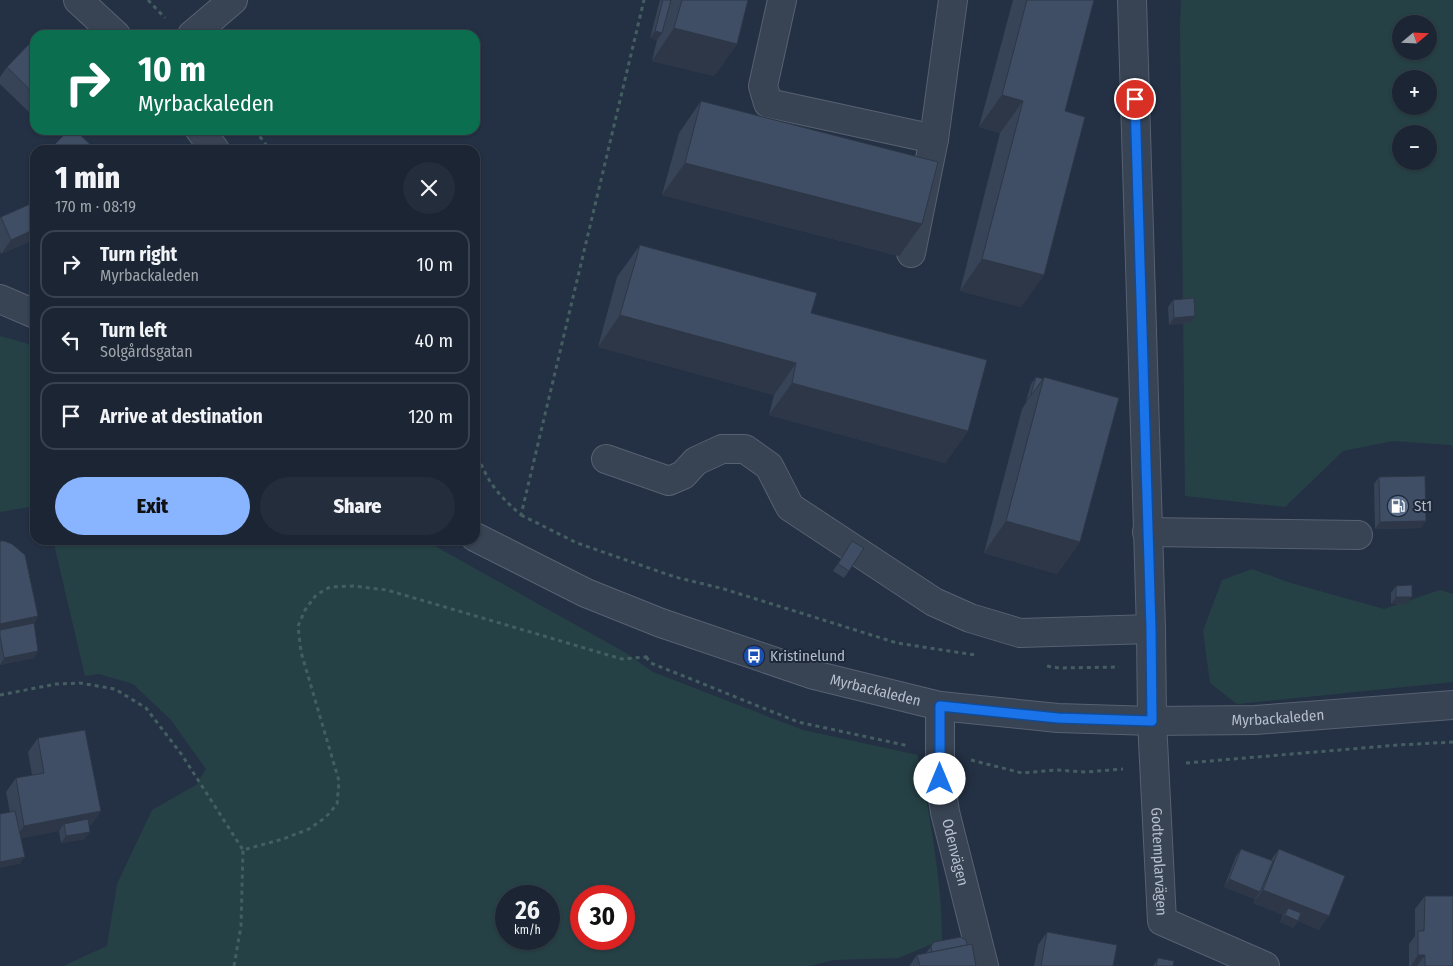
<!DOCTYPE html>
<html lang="en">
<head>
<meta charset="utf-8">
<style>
	:root { --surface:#1b2533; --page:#242d3b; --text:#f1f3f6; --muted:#a0a5ac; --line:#39424e; --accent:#89b4ff }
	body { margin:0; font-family:"Fira Sans Condensed",sans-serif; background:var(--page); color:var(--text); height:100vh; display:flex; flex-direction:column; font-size:19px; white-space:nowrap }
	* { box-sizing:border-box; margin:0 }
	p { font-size:16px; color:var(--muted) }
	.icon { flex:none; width:28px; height:28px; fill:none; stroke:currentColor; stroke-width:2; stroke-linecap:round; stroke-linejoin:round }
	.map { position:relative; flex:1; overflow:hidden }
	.details { position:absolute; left:30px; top:145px; width:450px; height:400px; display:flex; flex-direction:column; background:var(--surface); border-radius:15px; box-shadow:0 1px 4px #0004,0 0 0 1px var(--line) }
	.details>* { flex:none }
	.guide { position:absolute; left:30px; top:30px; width:450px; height:105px; border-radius:15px; box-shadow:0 1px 4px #0004,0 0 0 1px var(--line); background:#0b6e4f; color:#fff; overflow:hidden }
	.needle { width:32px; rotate:71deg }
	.controls { position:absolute; left:1392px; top:15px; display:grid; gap:10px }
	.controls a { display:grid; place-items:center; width:45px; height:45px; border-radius:50%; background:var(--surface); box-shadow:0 1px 4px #0004,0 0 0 1px var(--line); font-size:25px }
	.speed { position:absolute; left:495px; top:885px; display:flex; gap:10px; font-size:25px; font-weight:700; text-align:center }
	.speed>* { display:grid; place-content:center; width:65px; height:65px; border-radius:50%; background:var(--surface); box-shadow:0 1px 4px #0004,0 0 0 1px var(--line); line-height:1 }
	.speed small { font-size:12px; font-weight:400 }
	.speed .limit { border:8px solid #d22; background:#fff; color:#111 }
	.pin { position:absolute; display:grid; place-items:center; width:42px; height:42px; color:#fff; margin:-21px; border:2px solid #fff; border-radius:50%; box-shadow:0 1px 5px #0007 }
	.me { position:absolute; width:55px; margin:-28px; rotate:0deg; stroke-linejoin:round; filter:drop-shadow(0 0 4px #0008) }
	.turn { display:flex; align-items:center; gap:18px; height:105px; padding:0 25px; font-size:22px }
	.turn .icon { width:65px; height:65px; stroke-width:2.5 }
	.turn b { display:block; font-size:35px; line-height:42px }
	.round { display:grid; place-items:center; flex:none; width:52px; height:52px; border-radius:26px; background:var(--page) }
	.head { display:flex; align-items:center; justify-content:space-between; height:85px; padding:0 25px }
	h1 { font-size:30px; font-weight:800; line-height:38px }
	.button { display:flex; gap:10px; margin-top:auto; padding:10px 25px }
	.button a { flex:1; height:58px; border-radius:30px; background:var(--accent); color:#111; font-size:20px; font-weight:800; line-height:58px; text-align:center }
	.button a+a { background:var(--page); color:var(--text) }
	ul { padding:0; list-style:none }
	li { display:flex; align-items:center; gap:15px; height:68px; margin:0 10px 8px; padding:0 15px; border:2px solid var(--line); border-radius:15px }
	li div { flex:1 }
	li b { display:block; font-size:19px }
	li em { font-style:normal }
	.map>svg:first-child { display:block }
	.green { fill:#264145; fill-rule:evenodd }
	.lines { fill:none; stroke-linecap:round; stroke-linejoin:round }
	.minor-casing { stroke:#576171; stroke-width:30 }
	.path { stroke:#445e61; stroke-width:3; stroke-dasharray:4 4; stroke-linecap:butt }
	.minor { stroke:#384353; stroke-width:28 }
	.wall { fill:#374357 }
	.shaded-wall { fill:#2d3747 }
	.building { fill:#404e65; stroke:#2d3747 }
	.route-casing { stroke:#114b97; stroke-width:12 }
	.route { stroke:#1a73e8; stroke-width:9 }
	.labels { text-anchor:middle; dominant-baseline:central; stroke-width:4; stroke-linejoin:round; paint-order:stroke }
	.poi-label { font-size:15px; fill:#b6becd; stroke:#1d2839; text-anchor:start }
	.street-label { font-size:15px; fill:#b6becd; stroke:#1d2839 }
</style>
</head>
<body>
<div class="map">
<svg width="1453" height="966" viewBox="0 0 1453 966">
	<rect width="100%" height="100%" fill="#243144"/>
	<g class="green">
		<path d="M1181,0H1453V448L1451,445L1393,441L1343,451L1285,507L1185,496L1180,28ZM1401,24H1429V51H1401ZM1401,79H1429V106H1401ZM1401,134H1429V161H1401Z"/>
		<path d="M0,336L25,343L35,348V506L0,512Z"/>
		<path d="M53,540H424L626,653L653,672L803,730L918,755C929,816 942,877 942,940L898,958L834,960L810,966H63L107,946L117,884L152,810L196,785L206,769L171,720L133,684L99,674L85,676ZM506,896H549V939H506ZM581,896H624V939H581Z"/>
		<path d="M1252,569L1291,583L1384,609L1440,590L1453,594V682L1237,704L1210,683L1203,631L1222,580Z"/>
	</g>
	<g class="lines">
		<g class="minor-casing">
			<g id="minor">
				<path d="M78,0L116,35"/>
				<path d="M782,0L763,86L768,103L934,139L911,253"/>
				<path id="s1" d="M1132,0L1151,629L1152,721L1162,921L1265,966"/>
				<path d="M192,35L233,0"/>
				<path d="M200,130L215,150"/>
				<path d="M934,139L953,0"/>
				<path d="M0,299L35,314"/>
				<path d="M606,459L669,481L683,475L696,461L722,449H745L769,466L790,507L934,602L970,618L1020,633L1151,629"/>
				<path d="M1147,532L1358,535"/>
				<path id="s2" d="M475,537L586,593L661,623L814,675L940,706L1058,718L1152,721L1255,720L1453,705"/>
				<path id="s3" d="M940,706V779L945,812L984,966"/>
			</g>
		</g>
		<g class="path">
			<path d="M148,0L165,18"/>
			<path d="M255,130L270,150"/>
			<path d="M475,449C487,481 495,492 521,515L644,0"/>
			<path d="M521,515L577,543L675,577L724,589L897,643L975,655"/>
			<path d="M646,657L651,663L798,722L909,746"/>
			<path d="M1047,666L1059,668L1119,667"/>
			<path d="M0,695L56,684L80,683L115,689L146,708L182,755L243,850L283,839L309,829L326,817L337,804L339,781L301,652L298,626L305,610L316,595L330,587L353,586L387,590L622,659L646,657L648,652"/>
			<path d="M971,760L1022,773L1056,770L1086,772L1123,769"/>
			<path d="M1186,763L1398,745L1453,742"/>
			<path d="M234,966L241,926L243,850"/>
		</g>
		<use href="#minor" class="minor"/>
	</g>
	<g class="wall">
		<path d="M660,0H748L737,44L714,76L652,61L657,40L650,38Z"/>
		<path d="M1013,0H1094L1065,111L1044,275L1021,307L960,291L1000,133L979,127Z"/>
		<path d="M35,38V118L0,84V77L7,67Z"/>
		<path d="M701,101L922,224L899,256L662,195L679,133Z"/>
		<path d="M35,202V239L1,254L0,251V218L1,217Z"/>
		<path d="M640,245L811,313L968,431L945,463L769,415L774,395L598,347L617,277Z"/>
		<path d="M1173,300L1195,316L1191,323L1169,325L1168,307Z"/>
		<path d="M1036,377L1043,379L1044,377L1080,542L1057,574L984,553L1022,409L1027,401H1026L1031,384Z"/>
		<path d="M1379,477L1421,528L1375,529L1374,484Z"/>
		<path d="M0,541L38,616L34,623V658L0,665Z"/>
		<path d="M852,541L849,571L844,578L833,571Z"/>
		<path d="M1396,586L1407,604H1391V593Z"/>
		<path d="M38,738L101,811L91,825H89L85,839L61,843L59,831L21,838L20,864L6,792L16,778L32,775L28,752Z"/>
		<path d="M1241,849L1271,860L1279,849L1319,930L1298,921L1293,928L1280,922L1283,915L1253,903L1256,897L1255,899L1224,887L1236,856Z"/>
		<path d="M1425,896L1453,966H1409V944L1415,936V909Z"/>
		<path d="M1047,932L1113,966H1034L1038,945Z"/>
		<path d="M934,942L967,945L976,966H909L917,955L926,953Z"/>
		<path d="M1158,958L1173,966H1153Z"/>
	</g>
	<g class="shaded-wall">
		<path d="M674,28L737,44L714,76L652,61Z"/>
		<path d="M655,31L662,33L657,40L650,38Z"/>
		<path d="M1002,95L1023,101L1000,133L979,127Z"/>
		<path d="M685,163L922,224L899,256L662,195Z"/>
		<path d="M35,229V239L1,254L11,240Z"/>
		<path d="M982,259L1044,275L1021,307L960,291Z"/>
		<path d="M620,315L796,363L774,395L598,347Z"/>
		<path d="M1195,316L1191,323L1169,325L1174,318Z"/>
		<path d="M792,383L968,431L945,463L769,415Z"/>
		<path d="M1031,394H1032L1027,401H1026Z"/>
		<path d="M1006,521L1080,542L1057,574L984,553Z"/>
		<path d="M1426,521L1421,528L1375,529L1380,522Z"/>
		<path d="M1396,597H1412L1407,604H1391Z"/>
		<path d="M38,616L29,630L0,636V624Z"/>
		<path d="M38,651L34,658L0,665L4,658Z"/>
		<path d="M101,811L91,825L65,830L64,824L59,831L14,840L24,826Z"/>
		<path d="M90,832L85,839L61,843L66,836Z"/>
		<path d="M25,857L20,864L0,868V862Z"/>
		<path d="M1229,879L1260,892L1255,899L1224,887Z"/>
		<path d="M1263,890L1329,916L1319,930L1298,921L1293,928L1280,922L1284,916L1288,908L1283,915L1253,903Z"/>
		<path d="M1418,955H1425L1417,966H1411Z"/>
	</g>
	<g class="building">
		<path d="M663,0H671L662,33L655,31Z"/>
		<path d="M682,0H748L737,44L674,28Z"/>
		<path d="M1027,0H1094L1065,111L1085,117L1044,275L982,259L1023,101L1002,95Z"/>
		<path d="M40,32L43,35H37Z"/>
		<path d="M35,38V95L7,67Z"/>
		<path d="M701,101L938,162L922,224L685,163Z"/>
		<path d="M69,130H75L96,150H49Z"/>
		<path d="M35,202V229L11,240L1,217Z"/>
		<path d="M640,245L817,293L811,313L987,360L968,431L792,383L796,363L620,315Z"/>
		<path d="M1194,298L1195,316L1174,318L1173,300Z"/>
		<path d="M1036,377L1043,379L1032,394H1031Z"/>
		<path d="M1044,377L1119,398L1080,542L1006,521Z"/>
		<path d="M1425,476L1426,521L1380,522L1379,477Z"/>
		<path d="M0,541H4L12,544L25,555L38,616L0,624Z"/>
		<path d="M852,541L864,548L849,571L838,564Z"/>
		<path d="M1412,585V597H1396V586Z"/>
		<path d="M34,623L38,651L4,658L0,636V630Z"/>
		<path d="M85,730L101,811L24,826L16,778L44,773L38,738Z"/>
		<path d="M15,811L25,857L0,862V814Z"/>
		<path d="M88,819L90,832L66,836L64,824Z"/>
		<path d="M1241,849L1273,861L1260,892L1229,879Z"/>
		<path d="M1279,849L1345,876L1329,916L1263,890Z"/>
		<path d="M1425,896H1453V966H1425V955H1418V931H1424Z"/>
		<path d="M1288,908L1301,913L1298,921L1285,915Z"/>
		<path d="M1047,932L1117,945L1113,966H1041Z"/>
		<path d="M961,937L966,940L967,945L932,952L931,946L934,942Z"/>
		<path d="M972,944L976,966H920L917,955Z"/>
		<path d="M1158,958L1174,961L1173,966H1156Z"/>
	</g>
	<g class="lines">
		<g class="route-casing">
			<path id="route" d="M940,779V706L1058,718L1152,721L1151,629L1135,99"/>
		</g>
		<use href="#route" class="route"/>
	</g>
	<defs>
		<g id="fuel-disc" transform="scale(1.125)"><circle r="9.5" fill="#5c6f8a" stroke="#1d2839"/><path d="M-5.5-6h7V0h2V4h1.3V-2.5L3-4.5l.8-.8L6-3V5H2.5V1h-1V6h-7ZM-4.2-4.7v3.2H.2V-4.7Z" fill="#fff"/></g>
		<g id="bus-disc" transform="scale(1.125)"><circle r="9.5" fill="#1a4fb4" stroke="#1d2839"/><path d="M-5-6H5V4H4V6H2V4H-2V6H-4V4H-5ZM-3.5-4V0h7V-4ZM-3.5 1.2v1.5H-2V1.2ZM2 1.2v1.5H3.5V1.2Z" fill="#fff"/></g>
	</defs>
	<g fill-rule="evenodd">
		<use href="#fuel-disc" x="1398" y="506"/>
		<use href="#bus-disc" x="754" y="656"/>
	</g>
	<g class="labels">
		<g class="poi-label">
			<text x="1414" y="506">St1</text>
			<text x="770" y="656">Kristinelund</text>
		</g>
		<g class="street-label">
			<text stroke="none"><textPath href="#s2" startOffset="430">Myrbackaleden</textPath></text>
			<text stroke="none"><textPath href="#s2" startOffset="835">Myrbackaleden</textPath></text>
			<text stroke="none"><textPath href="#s3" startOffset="148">Odenvägen</textPath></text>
			<text stroke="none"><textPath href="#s1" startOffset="862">Godtemplarvägen</textPath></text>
		</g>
	</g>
</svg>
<div class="controls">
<a><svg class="needle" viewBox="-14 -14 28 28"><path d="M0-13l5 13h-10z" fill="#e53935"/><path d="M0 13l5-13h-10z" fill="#a0a5ac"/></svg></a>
<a>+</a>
<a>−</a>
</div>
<div class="speed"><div>26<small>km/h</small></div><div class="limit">30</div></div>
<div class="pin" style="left:1135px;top:99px;background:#d93025"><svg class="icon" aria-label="arrive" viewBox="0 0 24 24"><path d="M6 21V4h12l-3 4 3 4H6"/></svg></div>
<svg class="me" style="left:940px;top:779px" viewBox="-20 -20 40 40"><circle r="19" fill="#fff"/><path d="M0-13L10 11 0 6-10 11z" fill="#1a73e8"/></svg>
<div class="guide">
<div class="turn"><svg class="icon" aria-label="right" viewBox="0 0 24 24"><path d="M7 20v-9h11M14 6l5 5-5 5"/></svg><div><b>10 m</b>Myrbackaleden</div></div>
</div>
<section class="details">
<div class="head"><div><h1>1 min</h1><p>170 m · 08:19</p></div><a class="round"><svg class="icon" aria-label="close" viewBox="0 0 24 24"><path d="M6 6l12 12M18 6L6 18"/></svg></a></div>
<ul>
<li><svg class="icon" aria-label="right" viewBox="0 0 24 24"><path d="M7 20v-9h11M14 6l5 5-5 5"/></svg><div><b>Turn right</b><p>Myrbackaleden</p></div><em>10 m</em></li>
<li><svg class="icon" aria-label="left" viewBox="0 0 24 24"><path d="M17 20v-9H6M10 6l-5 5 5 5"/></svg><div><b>Turn left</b><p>Solgårdsgatan</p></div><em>40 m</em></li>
<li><svg class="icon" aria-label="arrive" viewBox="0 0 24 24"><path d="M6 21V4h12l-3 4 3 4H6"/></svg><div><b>Arrive at destination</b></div><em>120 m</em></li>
</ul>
<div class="button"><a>Exit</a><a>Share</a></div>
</section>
</div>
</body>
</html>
